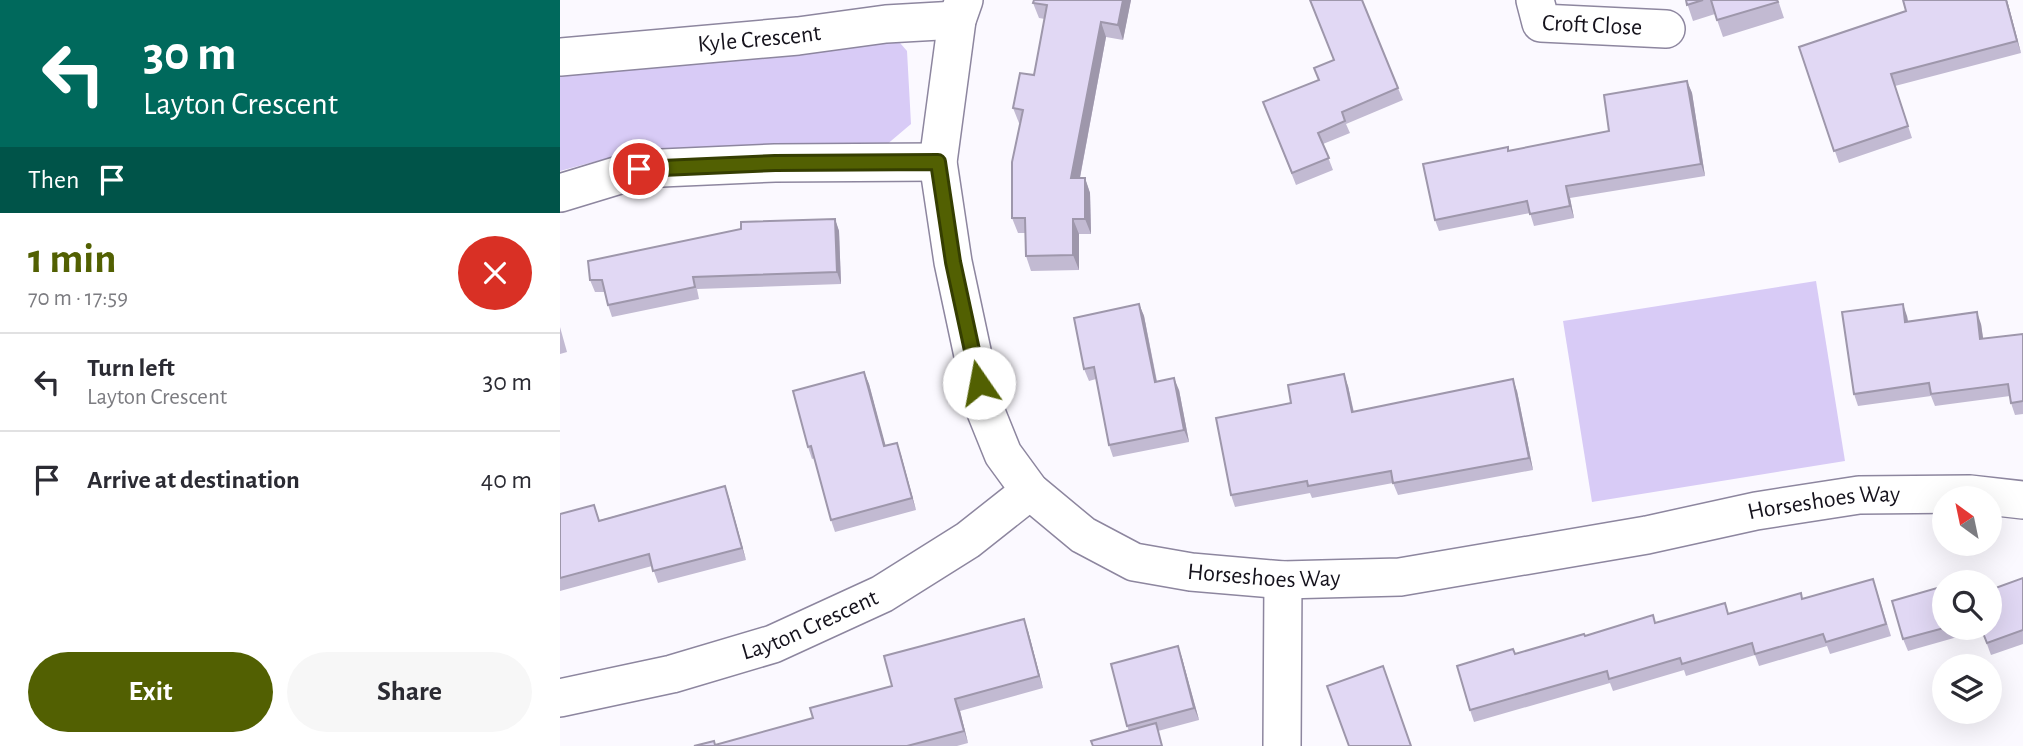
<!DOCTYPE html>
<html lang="en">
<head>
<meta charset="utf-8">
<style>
	:root { --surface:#fff; --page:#f7f7f7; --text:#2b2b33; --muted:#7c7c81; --line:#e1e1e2; --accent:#526002 }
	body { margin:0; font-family:"Alegreya Sans",sans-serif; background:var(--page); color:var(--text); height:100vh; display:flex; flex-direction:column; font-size:26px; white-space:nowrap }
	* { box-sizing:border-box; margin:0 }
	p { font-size:23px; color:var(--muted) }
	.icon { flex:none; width:38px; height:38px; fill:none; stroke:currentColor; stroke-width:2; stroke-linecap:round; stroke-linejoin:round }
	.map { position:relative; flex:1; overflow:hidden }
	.side { display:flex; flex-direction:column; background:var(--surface); width:560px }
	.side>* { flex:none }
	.hud { background:#00695c; color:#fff; overflow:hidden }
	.needle { width:46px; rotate:327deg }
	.tools { position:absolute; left:1372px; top:486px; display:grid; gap:14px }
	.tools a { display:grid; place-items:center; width:70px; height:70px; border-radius:50%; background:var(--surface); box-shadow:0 7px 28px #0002; font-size:35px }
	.pin { position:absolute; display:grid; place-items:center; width:60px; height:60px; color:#fff; margin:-30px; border:4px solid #fff; border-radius:50%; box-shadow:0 2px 7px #0007 }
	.me { position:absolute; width:77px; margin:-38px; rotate:348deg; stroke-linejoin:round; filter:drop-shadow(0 0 5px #0008) }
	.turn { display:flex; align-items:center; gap:24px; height:147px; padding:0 28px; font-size:32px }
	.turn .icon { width:91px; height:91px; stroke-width:2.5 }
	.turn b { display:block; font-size:49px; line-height:60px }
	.then { display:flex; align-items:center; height:66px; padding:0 28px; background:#0003; gap:14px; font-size:26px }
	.round { display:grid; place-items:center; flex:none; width:74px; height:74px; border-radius:37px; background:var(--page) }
	.headline { display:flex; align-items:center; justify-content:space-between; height:119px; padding:0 28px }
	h1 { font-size:42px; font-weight:700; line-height:52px; color:var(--accent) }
	.button { display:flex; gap:14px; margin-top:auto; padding:14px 28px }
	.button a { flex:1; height:80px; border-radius:42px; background:var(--accent); color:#fff; font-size:28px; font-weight:700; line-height:80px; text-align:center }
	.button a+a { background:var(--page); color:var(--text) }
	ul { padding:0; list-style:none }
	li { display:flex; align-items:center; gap:21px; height:98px; padding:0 28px; border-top:2px solid var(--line) }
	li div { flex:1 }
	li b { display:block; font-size:26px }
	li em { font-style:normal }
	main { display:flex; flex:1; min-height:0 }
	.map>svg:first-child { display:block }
	.green { fill:#d8cbf6 }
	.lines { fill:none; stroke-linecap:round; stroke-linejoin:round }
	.street-casing { stroke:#8d869f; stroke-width:40 }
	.street { stroke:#fff; stroke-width:37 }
	.wall { fill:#c2bad2 }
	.shaded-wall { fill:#9e97ab }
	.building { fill:#e1d8f4; stroke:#9e97ab; stroke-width:2 }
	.route-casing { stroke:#353e01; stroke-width:18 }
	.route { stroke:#526002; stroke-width:12 }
	.labels { text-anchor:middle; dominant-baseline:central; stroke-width:6; stroke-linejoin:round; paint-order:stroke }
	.street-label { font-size:24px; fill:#15121c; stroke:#fbf9ff }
</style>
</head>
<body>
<main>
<section class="side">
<div class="hud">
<div class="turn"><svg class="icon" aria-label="left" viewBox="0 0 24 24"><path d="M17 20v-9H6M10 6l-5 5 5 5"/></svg><div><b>30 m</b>Layton Crescent</div></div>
<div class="then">Then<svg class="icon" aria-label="arrive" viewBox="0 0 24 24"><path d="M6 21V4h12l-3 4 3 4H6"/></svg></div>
</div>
<div class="headline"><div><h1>1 min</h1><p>70 m · 17:59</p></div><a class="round" style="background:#d93025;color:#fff"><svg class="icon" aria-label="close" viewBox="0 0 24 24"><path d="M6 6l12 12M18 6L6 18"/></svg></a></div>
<ul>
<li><svg class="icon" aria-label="left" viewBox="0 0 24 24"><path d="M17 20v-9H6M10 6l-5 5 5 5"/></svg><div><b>Turn left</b><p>Layton Crescent</p></div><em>30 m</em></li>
<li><svg class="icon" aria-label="arrive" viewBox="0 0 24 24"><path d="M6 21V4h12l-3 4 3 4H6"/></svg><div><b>Arrive at destination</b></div><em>40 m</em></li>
</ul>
<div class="button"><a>Exit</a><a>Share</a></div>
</section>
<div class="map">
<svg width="1463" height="746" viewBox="0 0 1463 746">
	<rect width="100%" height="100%" fill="#fbf9ff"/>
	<g class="green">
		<path d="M334,36L347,51L351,124L325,146L74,151L0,171V64Z"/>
		<path d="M1256,281L1285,461L1032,502L1003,321Z"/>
	</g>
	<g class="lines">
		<g class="street-casing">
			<g id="street">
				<path id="s1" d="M404,0L397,20L378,162L393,262L424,407L443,454L470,491L523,535L574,562L631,572L723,580L840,577L1087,535L1196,511L1299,495L1410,494L1463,500"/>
				<path id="s2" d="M975,0L981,23L1106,29"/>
				<path id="s3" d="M0,57L238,36L326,24L397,20"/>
				<path d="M0,193L79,169L215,163L378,162"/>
				<path id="s4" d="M0,698L112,674L213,644L322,594L408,540L470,491"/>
				<path d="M722,746L723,580"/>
			</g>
		</g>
		<use href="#street" class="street"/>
	</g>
	<g class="wall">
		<path d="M474,0H571L563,40L546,37L520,178H525L530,193L531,234H519V270L471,271L466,256V233H458L452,218L460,123H459L453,108L474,75L485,19L479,18L473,3Z"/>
		<path d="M1126,0H1218L1224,18L1163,37L1155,14L1133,21Z"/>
		<path d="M1343,0H1447L1461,53L1335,86L1352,138L1279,163L1239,47L1346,11Z"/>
		<path d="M774,60L838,88L843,100L786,124L790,133L763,144L773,170L736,185L708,114L759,80Z"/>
		<path d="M1127,81L1132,93L1145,176L1010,198L1014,218L974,226L970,213L879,231L875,220L1049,131Z"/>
		<path d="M275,219L279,231L281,284L137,289L139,299L52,317L48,305L45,292H35L30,280Z"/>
		<path d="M579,304L584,316L597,381L619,390L629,442L553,457L549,445L536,379L529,381L524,369Z"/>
		<path d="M1347,316L1348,322L1421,324L1423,339L1463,334V414L1455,415L1451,403L1450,396L1375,406L1371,396L1298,406L1294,394Z"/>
		<path d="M0,327L7,352L0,354Z"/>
		<path d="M304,372L309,384L325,446L337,443L341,455L356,510L275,532L271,520L255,458L252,459L248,447Z"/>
		<path d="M788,386L794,412L957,391L973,470L838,495L833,483L752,498L750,493L675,507L671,495L731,403Z"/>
		<path d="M165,486L169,498L186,560L98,583L92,566L0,591V514L40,520Z"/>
		<path d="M1463,578V644L1431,655L1421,628Z"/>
		<path d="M1384,586V628H1406L1408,634L1348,651L1343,639Z"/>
		<path d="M1317,591L1331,636L1270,654L1267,646L1199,666L1195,655L1126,676L1124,670L1053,691L1050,683L914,722L910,710L955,654L1025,636L1096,623L1169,614L1243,599Z"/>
		<path d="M468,631L483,688L400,711L408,743L397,746H134L155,745L253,718Z"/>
		<path d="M618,646L622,658L639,720L598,731H569L567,726Z"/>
	</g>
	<g class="shaded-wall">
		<path d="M563,0H571L563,40L558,25Z"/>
		<path d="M1446,0H1447L1461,53L1457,41Z"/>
		<path d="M541,22L546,37L517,193L511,178Z"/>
		<path d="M1127,81L1132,93L1145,176L1141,164Z"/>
		<path d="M525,178L530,193L531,234L525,219Z"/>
		<path d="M1006,186L1010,198L1014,218L1010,206Z"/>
		<path d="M275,219L279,231L281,284L277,272Z"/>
		<path d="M513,219L519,234V270L513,255Z"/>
		<path d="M579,304L584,316L599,394L595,382Z"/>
		<path d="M1343,304L1347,316L1350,334L1345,322Z"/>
		<path d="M1417,312L1421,324L1425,351L1420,339Z"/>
		<path d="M304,372L309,384L329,458L324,446Z"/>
		<path d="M784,374L788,386L796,424L792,412Z"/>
		<path d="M614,378L619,390L629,442L624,430Z"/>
		<path d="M953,379L957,391L973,470L969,458Z"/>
		<path d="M337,443L341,455L356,510L352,498Z"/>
		<path d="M165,486L169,498L186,560L182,548Z"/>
		<path d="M464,619L468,631L483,688L479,676Z"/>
		<path d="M618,646L622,658L639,720L634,708Z"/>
		<path d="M395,699L400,711L408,743L404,731Z"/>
	</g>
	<g class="building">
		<path d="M474,0H563L558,25L541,22L511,178H525V219H513V255L466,256L465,218H452V162L463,110L453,108L460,73L474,75L487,5L473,3Z"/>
		<path d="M750,0H802L838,88L782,112L785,121L758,133L769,158L732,173L703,102L759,80L754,68L774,60Z"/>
		<path d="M1126,0H1143L1127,5Z"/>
		<path d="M1151,0H1217L1218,2L1157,20Z"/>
		<path d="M1343,0H1446L1457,41L1331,74L1348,126L1274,151L1239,47L1346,11Z"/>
		<path d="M1127,81L1141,164L1006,186L1010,206L970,214L967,201L875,220L863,164L948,147V151L1049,131L1044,95Z"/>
		<path d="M275,219L277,272L133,277L135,287L48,305L42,280H30L28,261L181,229V222Z"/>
		<path d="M579,304L595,382L614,378L624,430L549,445L534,367L524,369L514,318Z"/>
		<path d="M1343,304L1345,322L1417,312L1420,339L1463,334V401L1451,403L1448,384L1371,394L1369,383L1294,394L1282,312Z"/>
		<path d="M304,372L324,446L337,443L352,498L271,520L251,446L248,447L233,391Z"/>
		<path d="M784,374L792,412L953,379L969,458L833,483L831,471L748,486L747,481L671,495L656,418L731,403L728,385Z"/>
		<path d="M165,486L182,548L93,571L89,554L0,578V514L34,505L39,521Z"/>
		<path d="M1463,578V630L1427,643L1421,628H1430V590Z"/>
		<path d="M1313,579L1326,624L1266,642L1263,634L1195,654L1192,643L1122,664L1120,658L1049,679L1047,671L910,710L897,666L953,649L955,654L1024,634L1025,636L1093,615L1095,623L1165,603L1168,614L1241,593L1242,599Z"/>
		<path d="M1384,586V628L1343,639L1332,601Z"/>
		<path d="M464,619L479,676L395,699L404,731L347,746H134L154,741L155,745L253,718L250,708L332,686L324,656Z"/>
		<path d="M618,646L634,708L567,726L551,664Z"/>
		<path d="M823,666L851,746H789L767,686Z"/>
		<path d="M596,723L602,746H533L531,741Z"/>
	</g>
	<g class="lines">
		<g class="route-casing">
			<path id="route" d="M79,169L215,163L378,162L393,262L419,383"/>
		</g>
		<use href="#route" class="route"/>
	</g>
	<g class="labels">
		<g class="street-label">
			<text stroke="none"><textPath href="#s2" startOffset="75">Croft Close</textPath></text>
			<text stroke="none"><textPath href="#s3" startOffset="200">Kyle Crescent</textPath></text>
			<text stroke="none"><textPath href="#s1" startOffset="1335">Horseshoes Way</textPath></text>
			<text stroke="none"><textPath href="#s1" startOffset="768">Horseshoes Way</textPath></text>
			<text stroke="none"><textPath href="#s4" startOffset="261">Layton Crescent</textPath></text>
		</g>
	</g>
</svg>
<div class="tools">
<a><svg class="needle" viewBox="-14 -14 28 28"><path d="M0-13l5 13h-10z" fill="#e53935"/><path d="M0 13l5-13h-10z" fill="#7c7c81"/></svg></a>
<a><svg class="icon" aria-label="search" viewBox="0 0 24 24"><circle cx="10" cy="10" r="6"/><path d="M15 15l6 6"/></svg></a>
<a><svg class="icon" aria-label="layers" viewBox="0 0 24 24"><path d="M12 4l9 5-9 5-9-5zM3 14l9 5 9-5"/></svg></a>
</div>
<div class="pin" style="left:79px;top:169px;background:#d93025"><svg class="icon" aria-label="arrive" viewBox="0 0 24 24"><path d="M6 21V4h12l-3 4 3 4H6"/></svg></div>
<svg class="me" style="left:419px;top:383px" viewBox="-20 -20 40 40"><circle r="19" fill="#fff"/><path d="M0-13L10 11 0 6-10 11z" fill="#526002"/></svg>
</div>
</main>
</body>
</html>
